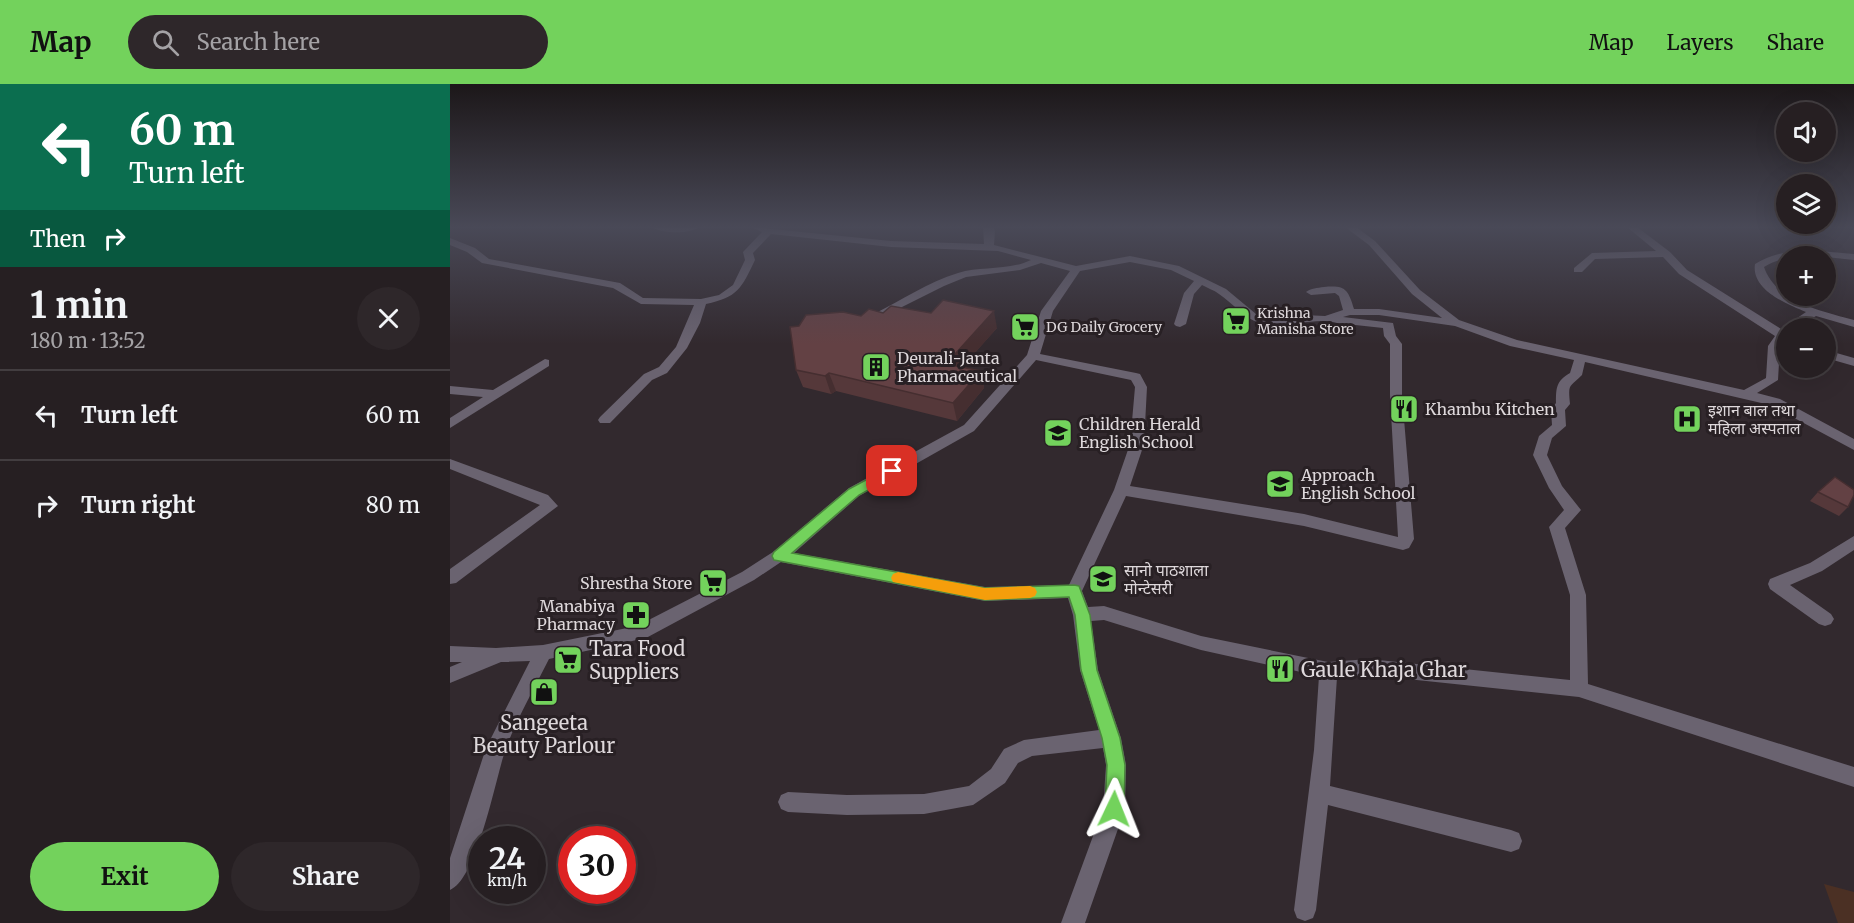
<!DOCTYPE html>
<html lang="en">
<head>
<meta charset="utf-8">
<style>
	:root { --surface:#261f22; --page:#2e272a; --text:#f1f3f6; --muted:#a4a2a5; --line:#423d40; --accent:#73d25c }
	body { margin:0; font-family:Merriweather,"Noto Sans Devanagari",serif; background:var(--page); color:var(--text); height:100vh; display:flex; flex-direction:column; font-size:22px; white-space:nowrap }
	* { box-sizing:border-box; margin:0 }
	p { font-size:20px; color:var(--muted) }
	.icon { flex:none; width:33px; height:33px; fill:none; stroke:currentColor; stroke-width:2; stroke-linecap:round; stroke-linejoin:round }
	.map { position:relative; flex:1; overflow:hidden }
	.details { display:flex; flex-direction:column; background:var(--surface); width:450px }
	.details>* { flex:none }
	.hud { background:#0b6e4f; color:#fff; overflow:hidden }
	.controls { position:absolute; left:1326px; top:18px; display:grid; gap:12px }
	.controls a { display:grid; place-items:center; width:60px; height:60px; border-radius:50%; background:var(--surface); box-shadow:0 6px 24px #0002,0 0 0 2px var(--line); font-size:30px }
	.speed { position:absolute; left:18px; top:742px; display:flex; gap:12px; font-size:30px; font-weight:700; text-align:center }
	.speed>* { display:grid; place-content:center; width:78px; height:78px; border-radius:50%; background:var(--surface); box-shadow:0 6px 24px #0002,0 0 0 2px var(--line); line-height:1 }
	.speed small { font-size:15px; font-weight:400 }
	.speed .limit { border:9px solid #d22; background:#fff; color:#111 }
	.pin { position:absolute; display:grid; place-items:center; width:51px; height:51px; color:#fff; margin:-26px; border-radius:12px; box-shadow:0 3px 9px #0006 }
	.me { position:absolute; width:66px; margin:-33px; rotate:2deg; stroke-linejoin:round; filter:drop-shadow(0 0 4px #0008) }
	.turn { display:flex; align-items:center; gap:21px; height:126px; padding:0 30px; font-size:27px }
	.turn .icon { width:78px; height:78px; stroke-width:2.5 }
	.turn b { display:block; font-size:42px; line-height:51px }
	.then { display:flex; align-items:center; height:57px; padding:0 30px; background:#0003; gap:12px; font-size:22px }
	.round { display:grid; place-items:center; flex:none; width:63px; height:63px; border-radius:32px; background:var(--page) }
	.overview { display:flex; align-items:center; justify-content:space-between; height:102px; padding:0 30px }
	h1 { font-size:36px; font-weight:700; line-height:45px }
	.button { display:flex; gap:12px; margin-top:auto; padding:12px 30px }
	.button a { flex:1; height:69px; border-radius:36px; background:var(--accent); color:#111; font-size:24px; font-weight:700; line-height:69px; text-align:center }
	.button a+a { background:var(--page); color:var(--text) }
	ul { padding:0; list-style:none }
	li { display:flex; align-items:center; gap:18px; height:90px; padding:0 30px; border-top:2px solid var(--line) }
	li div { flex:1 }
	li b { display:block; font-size:22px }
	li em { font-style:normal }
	header { display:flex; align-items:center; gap:36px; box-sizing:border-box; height:84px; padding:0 30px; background:var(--accent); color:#111 }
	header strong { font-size:28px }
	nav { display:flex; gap:33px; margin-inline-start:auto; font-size:21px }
	.search { width:420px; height:54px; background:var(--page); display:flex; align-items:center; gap:15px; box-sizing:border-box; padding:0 21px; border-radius:33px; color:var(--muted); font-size:22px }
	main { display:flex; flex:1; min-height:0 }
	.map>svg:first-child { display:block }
	.green { fill:#4b3024 }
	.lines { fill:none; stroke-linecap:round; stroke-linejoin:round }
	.minor { fill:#6a6370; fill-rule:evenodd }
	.wall { fill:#55383a }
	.shaded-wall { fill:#452e30 }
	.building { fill:#634144; stroke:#452e30; stroke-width:1.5 }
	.route { fill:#73d25c; stroke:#4b883c; stroke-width:1.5 }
	.slow { fill:#f59e0b }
	.labels { text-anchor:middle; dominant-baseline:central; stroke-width:6; stroke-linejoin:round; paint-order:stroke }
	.far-poi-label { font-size:14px; fill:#ded8db; stroke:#282024; text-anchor:start }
	.poi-label { font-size:16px; fill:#ded8db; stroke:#282024; text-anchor:start }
	.near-poi-label { font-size:20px; fill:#ded8db; stroke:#282024; text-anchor:start }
</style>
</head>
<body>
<header>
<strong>Map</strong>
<div class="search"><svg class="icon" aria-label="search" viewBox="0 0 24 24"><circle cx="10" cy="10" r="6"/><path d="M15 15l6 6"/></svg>Search here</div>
<nav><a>Map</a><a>Layers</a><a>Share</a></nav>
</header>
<main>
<section class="details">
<div class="hud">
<div class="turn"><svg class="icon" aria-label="left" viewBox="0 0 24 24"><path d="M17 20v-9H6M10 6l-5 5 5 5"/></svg><div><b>60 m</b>Turn left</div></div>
<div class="then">Then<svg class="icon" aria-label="right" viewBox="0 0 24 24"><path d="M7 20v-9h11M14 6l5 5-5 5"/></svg></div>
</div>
<div class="overview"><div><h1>1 min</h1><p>180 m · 13:52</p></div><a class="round"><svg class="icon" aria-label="close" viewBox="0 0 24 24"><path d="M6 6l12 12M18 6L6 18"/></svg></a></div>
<ul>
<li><svg class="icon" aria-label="left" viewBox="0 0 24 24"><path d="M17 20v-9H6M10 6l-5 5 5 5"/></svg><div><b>Turn left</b></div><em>60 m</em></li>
<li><svg class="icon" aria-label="right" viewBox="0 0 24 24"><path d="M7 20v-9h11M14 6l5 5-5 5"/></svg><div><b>Turn right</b></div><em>80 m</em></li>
</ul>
<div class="button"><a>Exit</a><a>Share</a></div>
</section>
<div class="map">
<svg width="1404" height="839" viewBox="0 0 1404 839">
	<rect width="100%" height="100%" fill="#32292e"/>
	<path class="green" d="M1374,800L1404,808V839H1388Z"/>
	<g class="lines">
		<g class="minor">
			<path d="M202,143H250C239,150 213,150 202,143Z"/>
			<path d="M301,143L441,157L534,160L533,143H543L545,147L544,161L626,182L680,172L729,182L776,205L806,230L815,233L831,235L854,231L875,232L893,226L889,212L885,209L861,211L856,208C861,204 867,204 874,203C895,201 898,205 904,225H929L992,234L962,210L919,161L895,143H906L925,157L970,206L1009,236L1067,256L1294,306L1316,294L1318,262L1325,252L1229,190L1213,173L1145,175L1132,188H1124V184L1142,169L1206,167L1177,143H1187L1220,168L1237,186L1331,245L1356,228C1337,220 1301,206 1305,180C1336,161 1370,167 1404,170V176C1373,173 1342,166 1314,183C1326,218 1372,227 1404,236V243L1366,232L1345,244H1336V257H1334L1330,262L1328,296L1307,309L1330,315L1404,355V366L1320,321L1135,278L1132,291C1119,304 1118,299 1120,320L1115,326L1116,342L1102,354L1097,371L1112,402L1131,426L1115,444L1136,511L1138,600L1404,683V703L1129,613L919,591L887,593L880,702L1061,746L1069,749L1072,757L1069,765L1061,768L878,721L866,826L863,834L855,837L847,834L844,826L864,666L869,592L751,566L654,536L641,537L648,586L671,654L676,681L675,725L635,839H611L653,725L656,681L653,664L582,672L568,679L555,699L523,721L474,730L397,731L338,728L331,725L328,718L331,711L338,708L397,711L474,710L519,702L541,685L554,665L574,656L649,646L630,586L623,531L618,514L535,517L331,478L304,496L196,554L99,575C84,605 66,636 55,667C45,697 27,795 0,806V774L36,664L80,577L51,578L0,599V583L12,578H0V562L46,564L93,561L187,542L292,488L323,468L399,404L514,341L577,271L591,227L620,187L591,179L570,186L516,193L494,202L428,235L422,232L424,230C452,216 478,198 508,189C531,182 558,187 581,176L548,167L441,163L321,150L303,169L305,176C291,205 288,213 256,220L250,239L237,264L217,289L202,296L160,339H150L148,336L150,333L194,290L209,283L226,263L244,221L191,220L163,204L32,179L17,168L0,161V154L25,164L39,175L170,199L193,214L251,215L269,211L283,201L295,176L293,168L312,148ZM680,178L721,186L744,197L734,209L724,240L726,242L730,243L736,240L744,210L752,201C757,204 764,206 769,210C783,219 793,234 810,239C835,246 864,232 887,239L933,244L934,252L940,260V311L948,453L854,430L680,402L694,360L697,303L690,290L686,289L590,270L603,227L630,187ZM900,231H929L1005,242L1060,262L1124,276L1120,289C1106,297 1106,304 1106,319L1101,326L1102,341L1089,352L1083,371L1099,404L1114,426L1099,443L1120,511V596L919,575L878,578L751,552L654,522L638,523L632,507L676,412L854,442L953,466L959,464L964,455L952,311V260L946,252L943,239L893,233ZM586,276L681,296L685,303L680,360L664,406L619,501L535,503L344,469L409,412L524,347Z"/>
			<path d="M1376,266L1404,274V282L1376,274Z"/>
			<path d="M95,275L99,276V282L0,344V334L33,313L0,310V302L43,306Z"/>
			<path d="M0,375L98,411L108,422L6,499L0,500V485L90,421L0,385Z"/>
			<path d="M1404,452V466L1372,487L1340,501L1381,530L1384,535L1381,540L1375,542L1369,540L1320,505L1318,500L1320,495L1360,479Z"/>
		</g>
	</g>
	<g class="wall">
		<path d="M433,229L547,244L512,283L531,287L534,304L507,337L386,307L381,310L353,303L346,286L349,242Z"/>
		<path d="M1368,408L1398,423L1389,432L1360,417Z"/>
	</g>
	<g class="shaded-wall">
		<path d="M544,227L547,244L500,297L496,280Z"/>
		<path d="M531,287L534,304L507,337L503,319Z"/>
		<path d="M379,289L386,307L381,310L375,292Z"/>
	</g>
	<g class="building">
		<path d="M493,216L544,227L496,280L531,287L503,319L379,289L375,292L346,286L340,243L349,242L356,231L393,228L411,232L419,225L433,229L441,222L481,229Z"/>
		<path d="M1385,393L1404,406V411L1398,423L1368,408Z"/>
	</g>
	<linearGradient id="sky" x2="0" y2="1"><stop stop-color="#1c1719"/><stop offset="0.55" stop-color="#494957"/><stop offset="1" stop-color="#494957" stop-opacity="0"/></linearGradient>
	<rect width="1404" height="260" fill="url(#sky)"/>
	<path class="route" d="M442,382L449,387L447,390L409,411L342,469L535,504L624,501L629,502L640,531L647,586L670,654L675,681L674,725L671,731L664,734L658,731L655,725L657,681L652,654L631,586L625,531L619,513L535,516L324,476L322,472L324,468L399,405Z"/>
	<path class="slow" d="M448,488L535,504L580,502L585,504L587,508L585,512L580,514L535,516L443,498L441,494L443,490Z"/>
	<defs>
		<g id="supermarket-square" transform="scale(1.5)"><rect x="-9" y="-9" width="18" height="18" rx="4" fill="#73d25c" stroke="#282024"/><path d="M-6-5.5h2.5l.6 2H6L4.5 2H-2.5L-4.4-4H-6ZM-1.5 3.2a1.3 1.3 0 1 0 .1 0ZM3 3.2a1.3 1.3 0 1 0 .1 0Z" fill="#111"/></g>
		<g id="building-square" transform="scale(1.5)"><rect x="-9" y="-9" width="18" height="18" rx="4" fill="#73d25c" stroke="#282024"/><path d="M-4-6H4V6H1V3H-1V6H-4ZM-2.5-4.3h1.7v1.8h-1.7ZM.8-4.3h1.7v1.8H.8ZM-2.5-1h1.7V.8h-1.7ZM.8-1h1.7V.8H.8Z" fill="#111"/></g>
		<g id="restaurant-square" transform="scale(1.5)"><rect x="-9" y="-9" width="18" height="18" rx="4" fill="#73d25c" stroke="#282024"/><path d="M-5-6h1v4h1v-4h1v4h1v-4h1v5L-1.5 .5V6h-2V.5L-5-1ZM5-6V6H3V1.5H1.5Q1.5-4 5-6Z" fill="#111"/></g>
		<g id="hospital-square" transform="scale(1.5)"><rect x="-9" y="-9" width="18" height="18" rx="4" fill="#73d25c" stroke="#282024"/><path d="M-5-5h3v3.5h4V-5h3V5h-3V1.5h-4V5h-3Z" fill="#111"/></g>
		<g id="school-square" transform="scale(1.5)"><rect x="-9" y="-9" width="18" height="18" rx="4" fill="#73d25c" stroke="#282024"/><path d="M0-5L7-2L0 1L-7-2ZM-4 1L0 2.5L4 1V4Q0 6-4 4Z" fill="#111"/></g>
		<g id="pharmacy-square" transform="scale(1.5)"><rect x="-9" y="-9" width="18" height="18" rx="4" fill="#73d25c" stroke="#282024"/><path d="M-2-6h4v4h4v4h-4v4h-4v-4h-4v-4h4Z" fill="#111"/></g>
		<g id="shop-square" transform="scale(1.5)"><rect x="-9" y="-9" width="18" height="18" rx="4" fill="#73d25c" stroke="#282024"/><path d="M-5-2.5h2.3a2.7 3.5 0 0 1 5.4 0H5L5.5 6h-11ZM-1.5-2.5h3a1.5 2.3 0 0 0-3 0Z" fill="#111"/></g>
	</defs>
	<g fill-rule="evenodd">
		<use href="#supermarket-square" x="786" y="237"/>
		<use href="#supermarket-square" x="575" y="243"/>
		<use href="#building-square" x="426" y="283"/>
		<use href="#restaurant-square" x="954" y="325"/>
		<use href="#hospital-square" x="1237" y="335"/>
		<use href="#school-square" x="608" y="349"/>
		<use href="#school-square" x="830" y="400"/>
		<use href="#school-square" x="653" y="495"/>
		<use href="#supermarket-square" x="263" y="499"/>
		<use href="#pharmacy-square" x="186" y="531"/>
		<use href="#supermarket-square" x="118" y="576"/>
		<use href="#restaurant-square" x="830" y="585"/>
		<use href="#shop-square" x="94" y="608"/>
	</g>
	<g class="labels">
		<g class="far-poi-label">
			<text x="807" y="229">Krishna<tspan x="807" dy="16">Manisha Store</tspan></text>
			<text x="596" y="243">DG Daily Grocery</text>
		</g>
		<g class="poi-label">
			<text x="447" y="274">Deurali-Janta<tspan x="447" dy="18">Pharmaceutical</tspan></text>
			<text x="975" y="325">Khambu Kitchen</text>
			<text x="1258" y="326">इशान बाल तथा<tspan x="1258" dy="18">महिला अस्पताल</tspan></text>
			<text x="629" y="340">Children Herald<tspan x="629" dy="18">English School</tspan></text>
			<text x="851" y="391">Approach<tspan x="851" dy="18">English School</tspan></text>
			<text x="674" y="486">सानो पाठशाला<tspan x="674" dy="18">मोन्टेसरी</tspan></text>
			<text x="242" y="499" text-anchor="end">Shrestha Store</text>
			<text x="165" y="522" text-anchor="end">Manabiya<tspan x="165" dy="18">Pharmacy</tspan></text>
		</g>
		<g class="near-poi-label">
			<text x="139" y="564">Tara Food<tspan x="139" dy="23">Suppliers</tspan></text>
			<text x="851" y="585">Gaule Khaja Ghar</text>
			<text x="94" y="638" text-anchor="middle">Sangeeta<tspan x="94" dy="23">Beauty Parlour</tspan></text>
		</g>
	</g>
</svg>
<div class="controls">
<a><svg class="icon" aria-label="sound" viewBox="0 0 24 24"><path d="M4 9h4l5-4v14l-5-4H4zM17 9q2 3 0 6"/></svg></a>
<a><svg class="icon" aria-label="layers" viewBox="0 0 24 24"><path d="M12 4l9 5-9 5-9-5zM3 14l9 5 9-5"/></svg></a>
<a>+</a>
<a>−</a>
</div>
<div class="speed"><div>24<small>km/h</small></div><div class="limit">30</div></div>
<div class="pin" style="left:442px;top:387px;background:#d93025"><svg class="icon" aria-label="arrive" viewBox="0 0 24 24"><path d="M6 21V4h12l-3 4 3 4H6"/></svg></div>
<svg class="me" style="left:664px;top:725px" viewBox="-20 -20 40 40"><path d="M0-17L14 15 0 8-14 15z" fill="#73d25c" stroke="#fff" stroke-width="4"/></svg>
</div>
</main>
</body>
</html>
